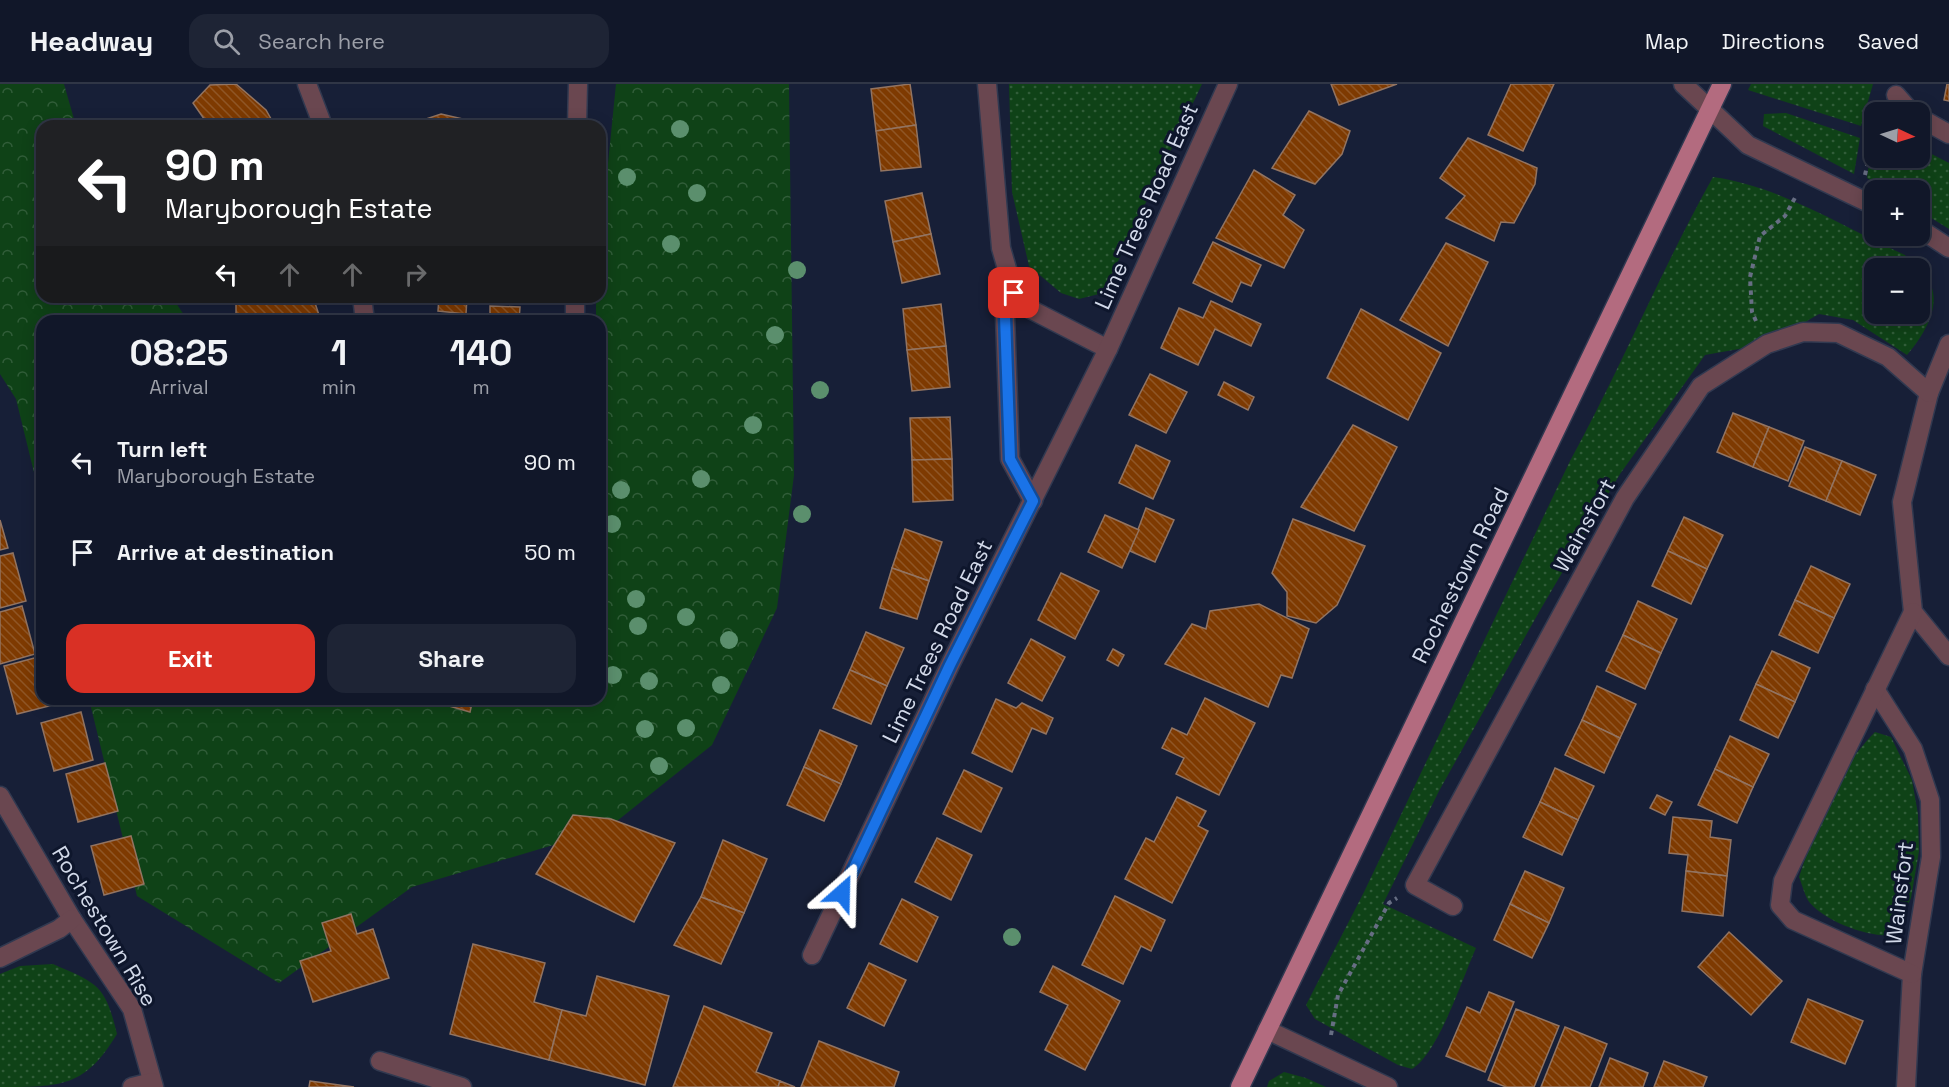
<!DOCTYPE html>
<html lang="en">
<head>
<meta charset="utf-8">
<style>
	:root { --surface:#111729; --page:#1e2435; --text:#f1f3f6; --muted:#9c9fa8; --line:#303646; --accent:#d93025 }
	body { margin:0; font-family:"Space Grotesk",sans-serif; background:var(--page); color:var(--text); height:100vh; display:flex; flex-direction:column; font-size:22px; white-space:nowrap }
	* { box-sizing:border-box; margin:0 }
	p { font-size:20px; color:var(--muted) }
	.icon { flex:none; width:33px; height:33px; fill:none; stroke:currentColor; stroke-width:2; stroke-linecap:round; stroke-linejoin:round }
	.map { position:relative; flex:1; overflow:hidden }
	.details { position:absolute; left:36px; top:231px; width:570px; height:390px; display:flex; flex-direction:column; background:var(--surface); border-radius:18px; box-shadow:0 3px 15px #0003,0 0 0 2px var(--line) }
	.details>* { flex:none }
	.hud { position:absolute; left:36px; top:36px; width:570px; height:183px; border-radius:18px; box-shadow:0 3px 15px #0003,0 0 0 2px var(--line); background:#202124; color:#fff; overflow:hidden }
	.needle { width:39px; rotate:94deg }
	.buttons { position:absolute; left:1864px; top:18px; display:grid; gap:12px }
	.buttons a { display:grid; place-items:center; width:66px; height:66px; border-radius:12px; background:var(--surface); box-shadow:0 3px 15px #0003,0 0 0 2px var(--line); font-size:30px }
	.pin { position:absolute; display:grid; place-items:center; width:51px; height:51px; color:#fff; margin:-26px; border-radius:12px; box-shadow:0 3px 9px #0006 }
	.me { position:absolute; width:66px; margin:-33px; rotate:25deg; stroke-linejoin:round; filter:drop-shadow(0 0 4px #0008) }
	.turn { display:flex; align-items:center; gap:21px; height:126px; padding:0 30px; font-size:27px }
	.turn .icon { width:78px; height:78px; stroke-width:2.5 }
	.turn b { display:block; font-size:42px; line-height:51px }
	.lanes { display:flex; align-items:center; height:57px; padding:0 30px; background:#0003; justify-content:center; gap:30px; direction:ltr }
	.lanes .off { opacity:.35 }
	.eta { display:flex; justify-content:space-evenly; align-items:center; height:102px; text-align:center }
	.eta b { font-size:36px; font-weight:700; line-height:42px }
	.primary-button { display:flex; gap:12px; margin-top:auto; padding:12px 30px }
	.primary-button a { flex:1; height:69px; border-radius:18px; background:var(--accent); color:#fff; font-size:24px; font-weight:700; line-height:69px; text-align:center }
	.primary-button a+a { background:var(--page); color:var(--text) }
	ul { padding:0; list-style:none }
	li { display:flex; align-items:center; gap:18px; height:90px; padding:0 30px }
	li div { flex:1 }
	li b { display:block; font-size:22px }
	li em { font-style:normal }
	header { display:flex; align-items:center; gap:36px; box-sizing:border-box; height:84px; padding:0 30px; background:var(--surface); border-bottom:2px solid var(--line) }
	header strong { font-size:28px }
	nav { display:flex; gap:33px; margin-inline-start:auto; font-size:21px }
	.search { width:420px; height:54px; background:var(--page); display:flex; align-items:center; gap:15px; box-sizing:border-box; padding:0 21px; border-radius:18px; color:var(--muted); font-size:22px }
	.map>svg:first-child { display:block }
	.grass { fill:url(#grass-dots) }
	.forest { fill:url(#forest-crowns) }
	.building { fill:url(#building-back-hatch); stroke:#927462; stroke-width:1.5 }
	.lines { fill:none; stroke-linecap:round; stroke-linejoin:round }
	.minor-casing { stroke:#313950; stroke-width:21 }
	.major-casing { stroke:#313950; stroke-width:21 }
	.path { stroke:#676e83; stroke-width:4; stroke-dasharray:4.5 4.5; stroke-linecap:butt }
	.minor { stroke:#6a4750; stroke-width:18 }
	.major { stroke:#b36b7f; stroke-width:18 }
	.tree { fill:#5b8f6d }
	.route-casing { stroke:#114b97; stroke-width:15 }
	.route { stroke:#1a73e8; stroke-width:10 }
	.labels { text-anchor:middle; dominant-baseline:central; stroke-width:6; stroke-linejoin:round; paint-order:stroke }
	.street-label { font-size:22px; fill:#d2d9e9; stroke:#0e162c }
</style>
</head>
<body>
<header>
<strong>Headway</strong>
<div class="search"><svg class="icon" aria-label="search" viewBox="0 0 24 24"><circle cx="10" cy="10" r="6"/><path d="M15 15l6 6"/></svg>Search here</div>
<nav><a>Map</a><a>Directions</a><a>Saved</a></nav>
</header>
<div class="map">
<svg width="1949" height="1003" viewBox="0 0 1949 1003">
	<defs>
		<pattern id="grass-dots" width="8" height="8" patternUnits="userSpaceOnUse" patternTransform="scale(1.5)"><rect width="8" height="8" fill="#0f4217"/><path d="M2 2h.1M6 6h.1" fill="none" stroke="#315d39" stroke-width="1.8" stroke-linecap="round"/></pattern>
		<pattern id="forest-crowns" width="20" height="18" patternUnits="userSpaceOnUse" patternTransform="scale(1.5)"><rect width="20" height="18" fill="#0f4217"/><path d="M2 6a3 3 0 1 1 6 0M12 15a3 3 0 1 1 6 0" fill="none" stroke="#315d39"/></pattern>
		<pattern id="building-back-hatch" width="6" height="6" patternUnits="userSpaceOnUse" patternTransform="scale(1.5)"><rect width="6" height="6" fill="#7e3a01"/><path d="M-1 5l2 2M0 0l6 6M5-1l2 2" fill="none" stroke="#8f5626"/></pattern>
	</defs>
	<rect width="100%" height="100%" fill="#171f37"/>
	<g class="grass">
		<path d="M1009,0H1202L1103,209L1079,215L1061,209L1029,182L1012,108Z"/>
		<path d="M1751,0H1873L1861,42L1748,6Z"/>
		<path d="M1786,29L1860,54L1854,90L1763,42L1764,30Z"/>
		<path d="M1873,50L1875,74H1920V64L1949,79V145L1920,127V106H1887L1867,94Z"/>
		<path d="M1713,93C1780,102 1843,143 1905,171L1915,184H1875V230H1920V188C1949,210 1926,249 1907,271L1853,236L1819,230L1767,260L1705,271L1620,390L1539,528L1439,707L1383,820L1476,864C1463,893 1438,970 1412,985L1398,981L1315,935L1306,921L1364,808L1570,377C1621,284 1661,186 1713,93Z"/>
		<path d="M1875,648L1891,653L1912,696L1918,730L1919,767L1911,814L1893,851C1869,854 1827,838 1810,819C1805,813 1802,800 1799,793C1817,740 1836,687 1875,648Z"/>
		<path d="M53,880C99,900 105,901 117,950C85,1003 62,1003 0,1003V890L20,882Z"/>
		<path d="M1284,988L1306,994L1326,1003H1267L1269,997Z"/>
	</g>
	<g class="forest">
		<path d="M0,0H64L76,42H42V213H172L188,237H42V421L16,315L0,290Z"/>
		<path d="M616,0H789L794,391L777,524L712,661L607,745L412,803L279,899L137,812L89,615H600V237H596V213H600V159Z"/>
	</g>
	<g class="building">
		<path d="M236,0L266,26L275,42H209L193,19L210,1Z"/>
		<path d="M910,0L916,41L876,47L871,5Z"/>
		<path d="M1331,0H1397L1339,21Z"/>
		<path d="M1511,0H1554L1523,67L1488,51Z"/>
		<path d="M1947,0H1949V17L1944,16Z"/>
		<path d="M1309,27L1350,47L1342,70L1315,100L1272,84Z"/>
		<path d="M441,30L485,40V42H405Z"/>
		<path d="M916,41L921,83L881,87L876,47Z"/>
		<path d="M1468,54L1537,84L1535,100L1514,139L1501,138L1494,157L1446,134L1465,112L1440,94Z"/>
		<path d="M1254,86L1295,111L1283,131L1304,146L1284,184L1216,154Z"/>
		<path d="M922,109L931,150L893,158L885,117Z"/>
		<path d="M931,150L940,190L902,199L893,158Z"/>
		<path d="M1213,158L1261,181L1251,202L1241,198L1232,218L1193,199Z"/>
		<path d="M1446,159L1488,178L1448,262L1400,236Z"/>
		<path d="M236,213H313L321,237H236Z"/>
		<path d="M439,213H467L466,230L438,227Z"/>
		<path d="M1211,217L1261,240L1251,262L1215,245L1198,281L1161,264L1179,224L1203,234Z"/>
		<path d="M941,220L946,262L907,266L903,225Z"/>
		<path d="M490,222L520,223L519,237H490Z"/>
		<path d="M1361,225L1441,269L1408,336L1327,294Z"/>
		<path d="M946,262L950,303L912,307L907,266Z"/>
		<path d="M1150,290L1187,308L1166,349L1129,331Z"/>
		<path d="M1224,298L1254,313L1248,326L1218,311Z"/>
		<path d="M1733,329L1769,343L1753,383L1717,368Z"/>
		<path d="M950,333L952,375L912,376L910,334Z"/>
		<path d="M1353,341L1397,363L1354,447L1301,423Z"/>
		<path d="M1769,343L1804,357L1788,397L1753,383Z"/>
		<path d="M1136,361L1170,377L1153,415L1119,399Z"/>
		<path d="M1805,363L1842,377L1826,417L1789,402Z"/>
		<path d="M952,375L953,416L913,418L912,376Z"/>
		<path d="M1842,377L1876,391L1860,431L1826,417Z"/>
		<path d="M1146,424L1174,436L1155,478L1130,467Z"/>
		<path d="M1105,431L1139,446L1122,484L1088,468Z"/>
		<path d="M1684,433L1723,451L1707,485L1668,467Z"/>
		<path d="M1293,435L1365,462L1337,521L1316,539L1287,532V508L1272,489Z"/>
		<path d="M0,436L8,464L0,466Z"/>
		<path d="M905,445L942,458L929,497L892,484Z"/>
		<path d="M1668,467L1707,485L1691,520L1652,502Z"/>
		<path d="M13,469L26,517L0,524V472Z"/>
		<path d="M1811,482L1850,500L1834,534L1795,516Z"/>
		<path d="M892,484L929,497L917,535L880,524Z"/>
		<path d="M1061,489L1099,507L1075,555L1038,536Z"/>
		<path d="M1795,516L1834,534L1818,569L1779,551Z"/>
		<path d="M1638,517L1677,535L1661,569L1623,551Z"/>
		<path d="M1259,520L1309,545L1292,594L1281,591L1268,623L1165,580L1192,540L1206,545L1210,527Z"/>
		<path d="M22,522L35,570L0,580V528Z"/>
		<path d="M866,548L904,564L887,602L850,586Z"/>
		<path d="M1623,551L1661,569L1645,605L1606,587Z"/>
		<path d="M1031,555L1065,573L1042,617L1008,599Z"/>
		<path d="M1113,565L1124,571L1118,582L1107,576Z"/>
		<path d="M1772,567L1810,584L1795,618L1756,600Z"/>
		<path d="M42,572V615H56L57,620L17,630L4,582Z"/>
		<path d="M850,586L887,602L871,640L833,624Z"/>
		<path d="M1756,600L1795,618L1778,654L1740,636Z"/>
		<path d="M1597,602L1636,620L1620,654L1582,636Z"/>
		<path d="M1205,614L1255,639L1219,711L1176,690L1184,674L1162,664L1172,644L1187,651Z"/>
		<path d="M425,615H473L470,628Z"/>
		<path d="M996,615L1016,624L1022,619L1053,634L1046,650L1032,644L1012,688L972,669Z"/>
		<path d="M81,628L93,676L54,687L41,639Z"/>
		<path d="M1582,636L1620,654L1604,689L1565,671Z"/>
		<path d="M820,646L857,662L841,700L804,683Z"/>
		<path d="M1730,652L1769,670L1753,703L1715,685Z"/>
		<path d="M105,679L118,727L78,738L66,690Z"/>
		<path d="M804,683L841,700L824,737L787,721Z"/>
		<path d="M1555,684L1594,702L1578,736L1540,718Z"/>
		<path d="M1715,685L1753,703L1737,739L1698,721Z"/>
		<path d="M964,686L1002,704L981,748L943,730Z"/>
		<path d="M1657,711L1672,718L1665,731L1650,724Z"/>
		<path d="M1177,713L1206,727L1198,742L1208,747L1172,819L1125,795L1146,754L1154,758Z"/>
		<path d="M1540,718L1578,736L1562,771L1523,753Z"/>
		<path d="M573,731L611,735L675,759L634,838L536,790Z"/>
		<path d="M1673,733L1712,737L1710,753L1731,756L1727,792L1686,787L1688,771L1669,769Z"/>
		<path d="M131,752L144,800L104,811L91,762Z"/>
		<path d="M937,754L972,771L951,816L915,798Z"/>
		<path d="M723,756L767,775L744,829L701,813Z"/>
		<path d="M1525,787L1564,804L1549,839L1510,820Z"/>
		<path d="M1686,787L1727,792L1723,832L1682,827Z"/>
		<path d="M1115,812L1165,836L1151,867L1141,862L1123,900L1082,881Z"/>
		<path d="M701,813L744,829L721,880L674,861Z"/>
		<path d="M902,815L938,833L917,878L880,860Z"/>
		<path d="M1510,820L1549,839L1532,874L1494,856Z"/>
		<path d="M351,830L357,850L373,845L389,894L313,918L300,877L331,867L322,839Z"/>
		<path d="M1729,848L1782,897L1751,931L1698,883Z"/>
		<path d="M473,860L545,879L534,918L562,926L549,976L450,950Z"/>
		<path d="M869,879L906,896L884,942L847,924Z"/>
		<path d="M1053,882L1120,917L1085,986L1045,966L1068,921L1040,908Z"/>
		<path d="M597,892L669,912L645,1001L549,976L562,926L586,932Z"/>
		<path d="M1489,908L1514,918L1485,988L1446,972L1467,923L1480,929Z"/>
		<path d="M1808,915L1863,937L1845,980L1791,958Z"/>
		<path d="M704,922L772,949L756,988L780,997L778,1003H673Z"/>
		<path d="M1516,925L1559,942L1534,1003H1506L1488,996Z"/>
		<path d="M1565,943L1607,960L1590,1003H1541Z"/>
		<path d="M819,957L899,988L894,1003H801Z"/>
		<path d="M1610,974L1648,989L1643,1003H1599Z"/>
		<path d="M1664,977L1707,993L1703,1003H1654Z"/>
		<path d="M310,997L354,1003H309Z"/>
		<path d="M780,997L795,1003H778Z"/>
	</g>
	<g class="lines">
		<g class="minor-casing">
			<g id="minor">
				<path d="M307,0L323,42"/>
				<path d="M987,0L1001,164L1014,209L1030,225L1108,265"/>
				<path d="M1683,0L1748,61L1875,122"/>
				<path d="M1896,11L1911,28"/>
				<path d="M1920,34L1949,50"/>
				<path d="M577,42L578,0"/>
				<path d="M1920,145L1949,164"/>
				<path d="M1014,209L1005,232L1010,375L1033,417"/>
				<path d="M362,213L365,237"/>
				<path d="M575,237V213"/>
				<path d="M1929,309L1902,418L1913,528L1949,572"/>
				<path d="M1875,605L1913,665L1930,716L1931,773L1912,890L1906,1003"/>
				<path d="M0,712L72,835L132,925L154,1003"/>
				<path d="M1453,822L1415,801L1625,414L1701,302L1767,260L1803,248L1838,249L1888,273L1929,309L1949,260"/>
				<path d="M812,871L950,581L1108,265L1228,0"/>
				<path d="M0,874L59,845L72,835"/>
				<path d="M1912,890L1793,836L1780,821L1783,797L1913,528"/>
				<path d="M1267,946L1388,1003"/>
				<path d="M380,977L462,1003"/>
				<path d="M132,1003L152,998"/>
			</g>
		</g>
		<g class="major-casing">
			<path id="major" d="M1240,1003L1722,0"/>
		</g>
		<g class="path">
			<path d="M1865,91L1875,45"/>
			<path d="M1756,237L1752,228L1750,193L1760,152L1785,132L1796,112"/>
			<path d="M1331,951L1338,911L1389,819L1397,814"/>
		</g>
		<use href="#minor" class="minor"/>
		<use href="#major" class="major"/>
	</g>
	<g class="tree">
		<circle cx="680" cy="45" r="9"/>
		<circle cx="627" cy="93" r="9"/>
		<circle cx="697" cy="109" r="9"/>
		<circle cx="671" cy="160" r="9"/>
		<circle cx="797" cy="186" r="9"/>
		<circle cx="775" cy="251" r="9"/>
		<circle cx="820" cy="306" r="9"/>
		<circle cx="753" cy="341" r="9"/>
		<circle cx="701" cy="395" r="9"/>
		<circle cx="621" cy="406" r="9"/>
		<circle cx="802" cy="430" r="9"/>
		<circle cx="612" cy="440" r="9"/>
		<circle cx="636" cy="515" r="9"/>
		<circle cx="686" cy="533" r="9"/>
		<circle cx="638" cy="542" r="9"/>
		<circle cx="729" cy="556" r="9"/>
		<circle cx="613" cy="591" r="9"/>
		<circle cx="649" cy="597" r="9"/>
		<circle cx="721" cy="601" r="9"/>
		<circle cx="686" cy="644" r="9"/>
		<circle cx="645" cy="645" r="9"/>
		<circle cx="659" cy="682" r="9"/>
		<circle cx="1012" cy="853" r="9"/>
	</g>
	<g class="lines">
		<g class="route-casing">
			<path id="route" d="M842,809L950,581L1033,417L1010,375L1005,232L1014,209"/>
		</g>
		<use href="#route" class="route"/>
	</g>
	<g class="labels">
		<g class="street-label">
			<text transform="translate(1146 122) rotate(-66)">Lime Trees Road East</text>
			<text transform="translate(1584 441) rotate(-61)">Wainsfort</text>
			<text transform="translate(1460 491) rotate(-64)">Rochestown Road</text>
			<text transform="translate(937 557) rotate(-64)">Lime Trees Road East</text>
			<text transform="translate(1899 809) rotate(-83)">Wainsfort</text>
			<text transform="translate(105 842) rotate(59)">Rochestown Rise</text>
		</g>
	</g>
</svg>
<div class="buttons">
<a><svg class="needle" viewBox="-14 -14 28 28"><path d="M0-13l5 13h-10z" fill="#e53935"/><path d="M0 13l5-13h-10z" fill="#9c9fa8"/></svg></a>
<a>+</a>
<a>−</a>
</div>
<div class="pin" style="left:1014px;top:209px;background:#d93025"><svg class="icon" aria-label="arrive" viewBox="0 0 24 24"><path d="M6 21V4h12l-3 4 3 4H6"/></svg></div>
<svg class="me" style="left:842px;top:809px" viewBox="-20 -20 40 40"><path d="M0-17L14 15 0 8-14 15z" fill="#1a73e8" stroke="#fff" stroke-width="4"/></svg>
<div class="hud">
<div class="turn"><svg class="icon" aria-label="left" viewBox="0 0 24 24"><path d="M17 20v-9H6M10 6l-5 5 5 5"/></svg><div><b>90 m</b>Maryborough Estate</div></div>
<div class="lanes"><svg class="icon" aria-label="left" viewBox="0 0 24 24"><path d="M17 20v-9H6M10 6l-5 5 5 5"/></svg><svg class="icon off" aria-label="ahead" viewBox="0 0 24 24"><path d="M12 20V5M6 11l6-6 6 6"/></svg><svg class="icon off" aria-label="ahead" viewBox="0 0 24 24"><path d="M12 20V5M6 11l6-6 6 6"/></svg><svg class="icon off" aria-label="right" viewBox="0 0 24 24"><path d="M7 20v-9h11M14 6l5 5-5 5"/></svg></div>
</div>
<section class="details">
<div class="eta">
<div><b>08:25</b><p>Arrival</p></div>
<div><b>1</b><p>min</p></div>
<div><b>140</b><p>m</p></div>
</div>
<ul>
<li><svg class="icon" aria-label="left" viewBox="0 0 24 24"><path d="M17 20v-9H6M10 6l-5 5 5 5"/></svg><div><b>Turn left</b><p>Maryborough Estate</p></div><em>90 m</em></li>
<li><svg class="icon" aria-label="arrive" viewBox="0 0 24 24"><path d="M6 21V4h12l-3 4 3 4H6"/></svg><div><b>Arrive at destination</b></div><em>50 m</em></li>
</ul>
<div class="primary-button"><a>Exit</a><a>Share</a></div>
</section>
</div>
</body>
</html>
